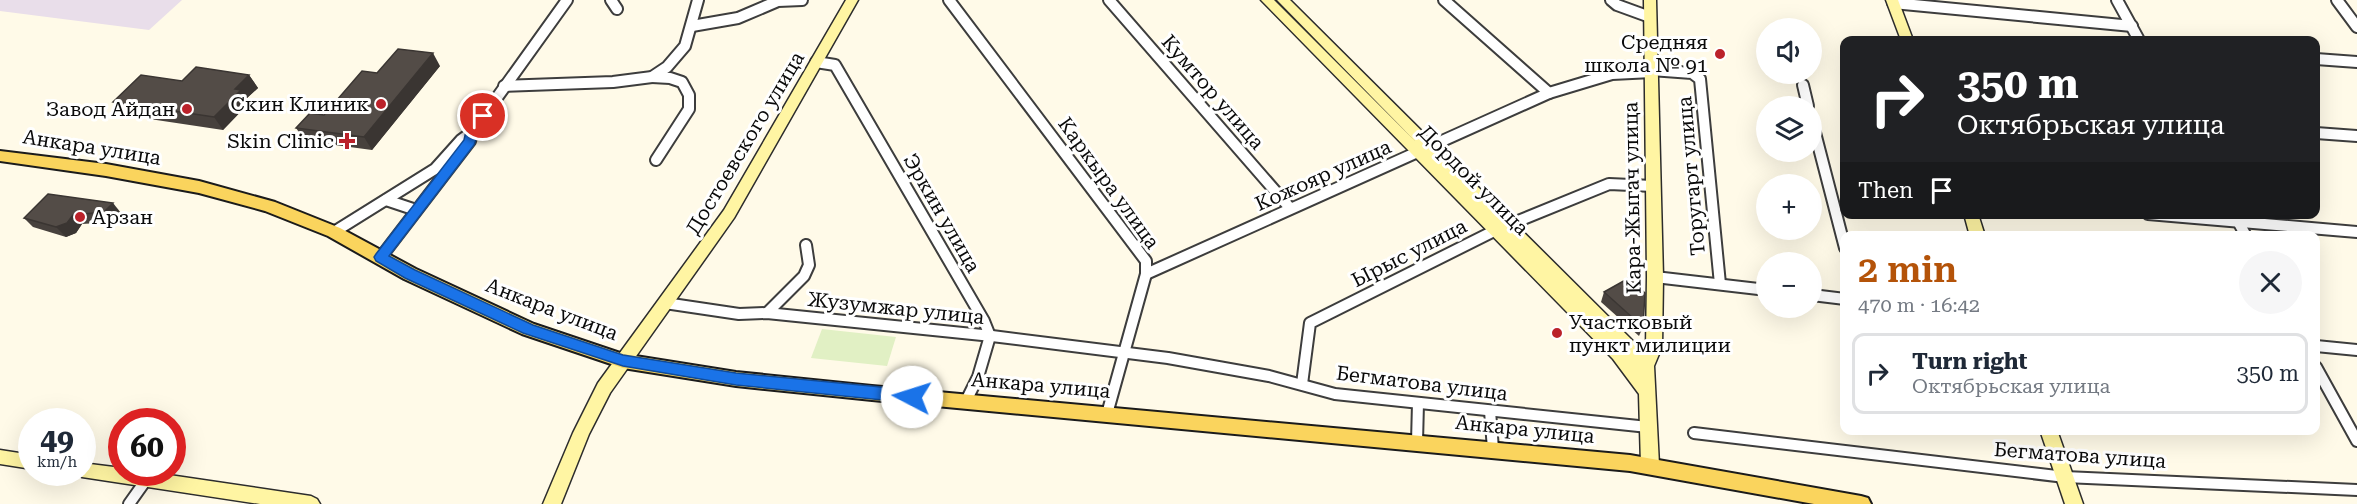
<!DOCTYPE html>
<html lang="en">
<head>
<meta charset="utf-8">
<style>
	:root { --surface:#fff; --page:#f6f6f7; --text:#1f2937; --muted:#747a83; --line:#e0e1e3; --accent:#b45309 }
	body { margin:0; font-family:"Roboto Serif",serif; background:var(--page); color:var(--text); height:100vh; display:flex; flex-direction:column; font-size:22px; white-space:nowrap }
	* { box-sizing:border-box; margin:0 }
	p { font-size:20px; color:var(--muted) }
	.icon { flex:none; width:33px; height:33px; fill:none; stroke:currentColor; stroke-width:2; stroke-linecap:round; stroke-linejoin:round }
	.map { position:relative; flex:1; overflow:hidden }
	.drawer { position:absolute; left:1840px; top:231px; width:480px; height:204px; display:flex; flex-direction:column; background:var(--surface); border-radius:12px; box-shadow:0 6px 24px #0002 }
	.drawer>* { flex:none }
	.banner { position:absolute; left:1840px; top:36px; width:480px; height:183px; border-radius:12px; box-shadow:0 6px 24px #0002; background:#202124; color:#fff; overflow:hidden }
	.buttons { position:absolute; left:1756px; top:18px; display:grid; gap:12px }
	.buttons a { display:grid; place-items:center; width:66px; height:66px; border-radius:50%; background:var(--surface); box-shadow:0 6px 24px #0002; font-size:30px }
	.speed { position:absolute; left:18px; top:408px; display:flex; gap:12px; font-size:30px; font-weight:700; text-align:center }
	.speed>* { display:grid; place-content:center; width:78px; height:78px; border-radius:50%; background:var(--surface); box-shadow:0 6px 24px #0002; line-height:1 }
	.speed small { font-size:15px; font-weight:400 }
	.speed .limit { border:9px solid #d22; background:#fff; color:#111 }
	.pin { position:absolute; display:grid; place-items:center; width:51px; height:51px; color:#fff; margin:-26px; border:3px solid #fff; border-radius:50%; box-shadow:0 2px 6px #0007 }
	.me { position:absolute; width:66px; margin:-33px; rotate:275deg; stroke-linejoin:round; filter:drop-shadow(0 0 4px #0008) }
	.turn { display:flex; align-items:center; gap:21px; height:126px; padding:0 18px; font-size:27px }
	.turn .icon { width:78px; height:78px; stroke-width:2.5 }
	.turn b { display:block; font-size:42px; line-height:51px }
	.then { display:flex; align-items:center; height:57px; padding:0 18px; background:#0003; gap:12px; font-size:22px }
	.round { display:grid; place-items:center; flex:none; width:63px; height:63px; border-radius:32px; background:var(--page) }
	.headline { display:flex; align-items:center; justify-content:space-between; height:102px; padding:0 18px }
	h1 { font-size:36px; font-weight:600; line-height:45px; color:var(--accent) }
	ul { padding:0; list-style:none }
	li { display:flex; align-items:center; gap:18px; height:81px; margin:0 12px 9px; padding:0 6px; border:3px solid var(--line); border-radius:12px }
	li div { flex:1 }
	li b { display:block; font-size:22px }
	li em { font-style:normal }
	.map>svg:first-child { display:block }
	.industrial { fill:#e9deea }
	.pitch { fill:#e1f0c4 }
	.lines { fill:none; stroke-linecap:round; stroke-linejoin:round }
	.street-casing { stroke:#3d3d3d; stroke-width:14 }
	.secondary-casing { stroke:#2c2c2c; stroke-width:3 }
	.primary-casing { stroke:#1b1b1b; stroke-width:4 }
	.street { stroke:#fff; stroke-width:10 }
	.secondary { fill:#fff5a3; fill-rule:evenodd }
	.primary { fill:#fad45d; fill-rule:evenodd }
	.wall { fill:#47413d }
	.shaded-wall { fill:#3a3532 }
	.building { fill:#534c47; stroke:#3a3532; stroke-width:1.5 }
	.route { fill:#1a73e8; stroke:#114b97; stroke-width:1.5 }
	.poi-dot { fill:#bb222a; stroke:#fff; stroke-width:2 }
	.labels { text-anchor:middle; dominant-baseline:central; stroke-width:6; stroke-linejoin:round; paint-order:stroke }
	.poi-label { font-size:20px; fill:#0a0a0a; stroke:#fff; text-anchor:end }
	.street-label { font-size:20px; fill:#0a0a0a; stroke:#fff }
</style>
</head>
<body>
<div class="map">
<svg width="2357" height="504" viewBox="0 0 2357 504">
	<rect width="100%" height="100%" fill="#fffae8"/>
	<path class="industrial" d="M0,0H182L149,30L0,11Z"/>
	<path class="pitch" d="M822,329L896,337L887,366L811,358Z"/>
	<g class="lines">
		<g class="street-casing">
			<g id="street">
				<path d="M611,0L617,9"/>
				<path d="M949,0L1146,261V274L1107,414"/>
				<path d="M1109,0L1290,208"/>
				<path d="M1444,0L1549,93"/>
				<path d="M1611,0L1617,5L1650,17"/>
				<path d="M2117,0L2139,40"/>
				<path d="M2337,0L2357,27"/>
				<path d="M1893,3L2132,26"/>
				<path d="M692,26L738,18L778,1L802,0"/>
				<path d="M2316,59L2357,62"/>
				<path d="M816,62L835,65L984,321L990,336L978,377L966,401"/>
				<path d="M1651,70L1692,73L1700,79L1720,284"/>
				<path d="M652,77L670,78L682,82L689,95V109L656,160"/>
				<path d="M1803,85L1808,106"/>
				<path d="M504,86L613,82L652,77L667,67L685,46L698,0"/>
				<path d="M1812,121L1845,248"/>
				<path d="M2316,133L2357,136"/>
				<path d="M386,200L416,210"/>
				<path d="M2148,214L2357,232"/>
				<path d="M2234,214L2246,236"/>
				<path d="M334,232L435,169L461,140L472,132"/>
				<path d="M381,257L470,141L473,131L567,0"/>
				<path d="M1146,274L1549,93L1612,74L1652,72"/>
				<path d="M1655,277L1767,290"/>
				<path d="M1812,295L1845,299"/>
				<path d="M665,303L739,314L767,313L992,336L1168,358L1269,376L1335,394L1648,427"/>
				<path d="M767,313L804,276L809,265L806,245"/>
				<path d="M2316,346L2357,350"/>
				<path d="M2316,367L2357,441"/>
				<path d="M1302,384L1310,323L1496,230L1609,184L1653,186"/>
				<path d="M1490,411L1493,449"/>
				<path d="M1694,433L2065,477L2357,490"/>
				<path d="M1417,442L1418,403"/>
				<path d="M129,504L146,480"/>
			</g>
		</g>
		<g class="secondary-casing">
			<g id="secondary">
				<path d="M846,0H858L734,218L610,393L589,434L561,504H543L573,433L598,383L724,210Z"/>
				<path d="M1261,0H1274L1416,142L1277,0H1290L1644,352L1646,347L1647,277L1644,0H1656L1663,277L1662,347L1654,366L1659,465L1656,470L1650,472L1644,470L1641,465L1639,394L1613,359Z"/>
				<path d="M1886,0H1898L1913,40H1901Z"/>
				<path d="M1964,214H1978L1985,236H1970Z"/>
				<path d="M2040,430H2057L2083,504H2065Z"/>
				<path d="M0,450L32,455V469L0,464Z"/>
				<path d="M82,463L122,468V472H149L311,496L317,499L320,504H260L82,477L75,472H82Z"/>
			</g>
		</g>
		<g class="primary-casing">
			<path id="primary" d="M0,151L106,164L199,181L275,202L340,228L416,269L534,324L623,354L736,372L872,386L1630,455L1861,496L1868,498L1871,504H1814L1630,471L872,400L736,386L623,368L522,334L404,279L328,236L265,211L199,193L106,176L0,161Z"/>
		</g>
		<use href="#street" class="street"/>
		<use href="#secondary" class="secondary"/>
		<use href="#primary" class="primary"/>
	</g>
	<g class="wall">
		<path d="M440,66L372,150L305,141L296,128L324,115L377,73Z"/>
		<path d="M249,75L258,88L247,98L250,102L223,130L123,115L113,102L182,81Z"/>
		<path d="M48,194L121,213L113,222L82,224L76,233L66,237L33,227L24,218Z"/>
		<path d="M1604,292L1643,327L1639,336L1601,302Z"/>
	</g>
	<g class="shaded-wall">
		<path d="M433,53L440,66L372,150L364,137Z"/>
		<path d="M249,75L258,88L247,98L250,102L223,130L214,117L235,89Z"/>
		<path d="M113,203L121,213L113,222L104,212Z"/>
		<path d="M73,215L82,224L76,233L66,237L56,227Z"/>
	</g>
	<g class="building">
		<path d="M398,49L433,53L364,137L296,128L310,113L324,115L362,71L377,73Z"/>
		<path d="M196,67L249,75L235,89L241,90L214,117L113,102L141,75L182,81Z"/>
		<path d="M48,194L113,203L104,212L73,215L67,223L56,227L24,218Z"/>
		<path d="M1629,278L1645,293L1643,327L1604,292Z"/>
	</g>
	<path class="route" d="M483,112L489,116L479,132L474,145L389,256L415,270L533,325L623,355L736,373L912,390L918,392L920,397L918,401L912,403L736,385L623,366L523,333L405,278L376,261L374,257L376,254L464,140L466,131L479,113Z"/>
	<g class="poi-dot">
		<circle cx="1720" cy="54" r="6"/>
		<circle cx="381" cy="104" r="6"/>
		<circle cx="187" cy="109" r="6"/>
		<path d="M344 132h6v6h6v6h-6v6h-6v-6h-6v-6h6z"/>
		<circle cx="80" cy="217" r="6"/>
		<circle cx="1557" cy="333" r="6"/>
	</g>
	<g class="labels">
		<g class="poi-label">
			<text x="1708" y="42">Средняя<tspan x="1708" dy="23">школа № 91</tspan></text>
			<text x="369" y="104">Скин Клиник</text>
			<text x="175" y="109">Завод Айдан</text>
			<text x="334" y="141">Skin Clinic</text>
			<text x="92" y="217" text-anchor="start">Арзан</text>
			<text x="1569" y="322" text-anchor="start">Участковый<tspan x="1569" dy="23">пункт милиции</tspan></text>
		</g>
		<g class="street-label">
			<text transform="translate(1213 92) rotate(49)">Кумтор улица</text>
			<text transform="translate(745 143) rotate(-59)">Достоевского улица</text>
			<text transform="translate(92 147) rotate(9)">Анкара улица</text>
			<text transform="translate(1323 175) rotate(-24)">Кожояр улица</text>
			<text transform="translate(1691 176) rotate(-95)">Торугарт улица</text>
			<text transform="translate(1474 180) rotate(45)">Дордой улица</text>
			<text transform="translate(1109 183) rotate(54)">Каркыра улица</text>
			<text transform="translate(1632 198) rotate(-91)">Кара-Жыгач улица</text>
			<text transform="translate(942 213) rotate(60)">Эркин улица</text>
			<text transform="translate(1409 253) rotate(-27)">Ырыс улица</text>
			<text transform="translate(896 308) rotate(6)">Жузумжар улица</text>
			<text transform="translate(552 309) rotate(21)">Анкара улица</text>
			<text transform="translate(1422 383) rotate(7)">Бегматова улица</text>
			<text transform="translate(1041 385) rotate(5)">Анкара улица</text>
			<text transform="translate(1525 429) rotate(6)">Анкара улица</text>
			<text transform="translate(2080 455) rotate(4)">Бегматова улица</text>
		</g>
	</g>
</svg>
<div class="buttons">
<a><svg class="icon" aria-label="sound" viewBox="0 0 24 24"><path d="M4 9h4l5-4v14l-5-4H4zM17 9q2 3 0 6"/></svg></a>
<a><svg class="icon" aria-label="layers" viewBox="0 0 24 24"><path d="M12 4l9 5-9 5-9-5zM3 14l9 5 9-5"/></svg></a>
<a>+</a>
<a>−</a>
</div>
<div class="speed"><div>49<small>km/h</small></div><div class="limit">60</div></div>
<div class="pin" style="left:483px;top:116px;background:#d93025"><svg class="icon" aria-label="arrive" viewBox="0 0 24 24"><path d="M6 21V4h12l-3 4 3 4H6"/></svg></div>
<svg class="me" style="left:912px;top:397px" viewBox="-20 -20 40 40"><circle r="19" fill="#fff"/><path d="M0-13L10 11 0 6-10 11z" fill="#1a73e8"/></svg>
<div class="banner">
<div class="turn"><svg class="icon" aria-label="right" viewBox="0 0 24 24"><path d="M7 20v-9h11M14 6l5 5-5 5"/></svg><div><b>350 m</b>Октябрьская улица</div></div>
<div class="then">Then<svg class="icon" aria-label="arrive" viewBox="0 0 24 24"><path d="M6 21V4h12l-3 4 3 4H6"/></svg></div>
</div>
<section class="drawer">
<div class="headline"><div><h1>2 min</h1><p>470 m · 16:42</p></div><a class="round"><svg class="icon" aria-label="close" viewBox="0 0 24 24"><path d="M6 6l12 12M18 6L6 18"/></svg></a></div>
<ul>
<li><svg class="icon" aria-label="right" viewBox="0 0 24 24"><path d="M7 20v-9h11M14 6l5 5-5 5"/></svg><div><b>Turn right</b><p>Октябрьская улица</p></div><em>350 m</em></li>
</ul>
</section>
</div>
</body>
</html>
